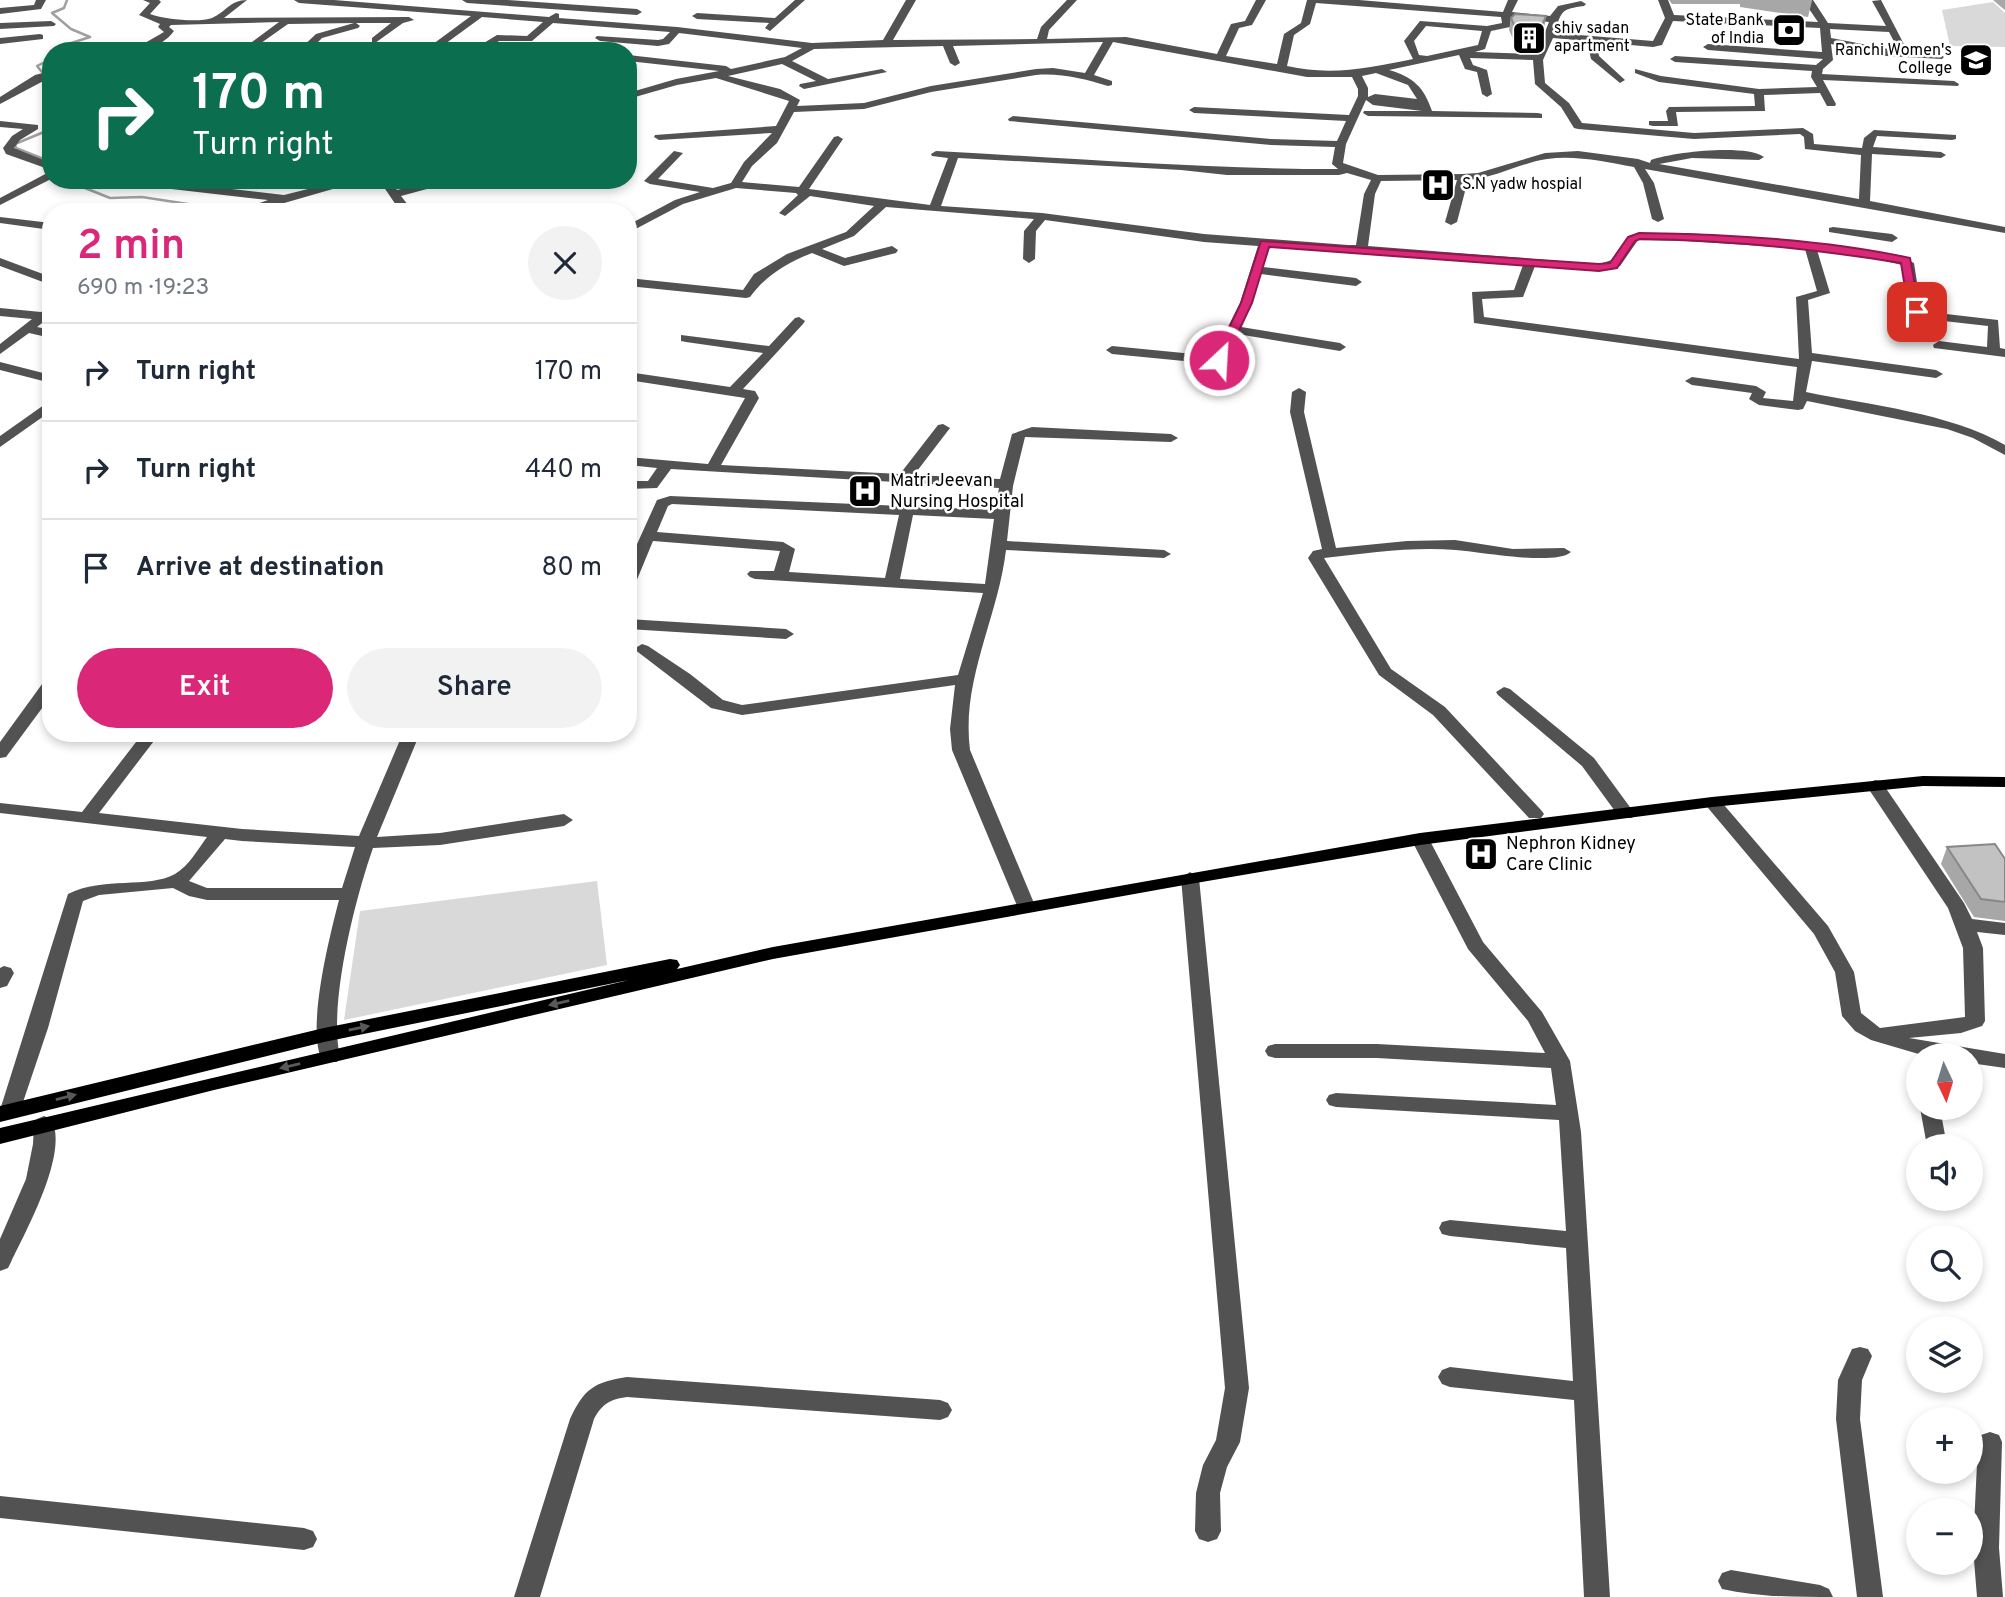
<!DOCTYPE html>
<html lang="en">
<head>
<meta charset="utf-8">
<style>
	:root { --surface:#fff; --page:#f2f2f3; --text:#1f2937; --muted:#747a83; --line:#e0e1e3; --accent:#db2777 }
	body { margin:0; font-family:Overpass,sans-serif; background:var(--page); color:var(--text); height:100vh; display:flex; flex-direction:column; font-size:26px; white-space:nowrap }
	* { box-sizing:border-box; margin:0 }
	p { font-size:23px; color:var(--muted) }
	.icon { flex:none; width:38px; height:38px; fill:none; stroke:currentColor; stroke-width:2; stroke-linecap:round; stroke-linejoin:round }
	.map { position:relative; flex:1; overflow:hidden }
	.drawer { position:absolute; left:42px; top:203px; width:595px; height:539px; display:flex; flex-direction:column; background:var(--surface); border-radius:28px; box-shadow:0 4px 10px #0003 }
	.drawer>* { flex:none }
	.guide { position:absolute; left:42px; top:42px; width:595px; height:147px; border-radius:28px; box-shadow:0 4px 10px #0003; background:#0b6e4f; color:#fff; overflow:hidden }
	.needle { width:46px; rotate:176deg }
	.buttons { position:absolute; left:1906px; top:1043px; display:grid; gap:14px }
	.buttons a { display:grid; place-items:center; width:77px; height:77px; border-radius:50%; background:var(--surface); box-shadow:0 4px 10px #0003; font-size:35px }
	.pin { position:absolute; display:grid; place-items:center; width:60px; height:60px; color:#fff; margin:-30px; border-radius:14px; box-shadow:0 4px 10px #0006 }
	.me { position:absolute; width:77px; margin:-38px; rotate:25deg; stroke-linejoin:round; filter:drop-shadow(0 0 5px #0008) }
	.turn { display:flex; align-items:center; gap:24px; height:147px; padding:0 35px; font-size:32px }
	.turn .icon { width:91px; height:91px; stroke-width:2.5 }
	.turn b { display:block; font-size:49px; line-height:60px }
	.round { display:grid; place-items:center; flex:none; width:74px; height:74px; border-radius:37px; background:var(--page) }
	.headline { display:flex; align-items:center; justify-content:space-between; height:119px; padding:0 35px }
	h1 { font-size:42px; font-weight:600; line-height:52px; color:var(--accent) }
	.cta { display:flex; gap:14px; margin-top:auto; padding:14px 35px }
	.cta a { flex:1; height:80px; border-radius:42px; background:var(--accent); color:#fff; font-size:28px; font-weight:600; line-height:80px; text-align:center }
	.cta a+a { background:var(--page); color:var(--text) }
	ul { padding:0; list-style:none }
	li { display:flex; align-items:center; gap:21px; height:98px; padding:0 35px; border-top:2px solid var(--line) }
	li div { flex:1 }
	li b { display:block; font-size:26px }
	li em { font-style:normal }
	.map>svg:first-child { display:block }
	.green { fill:#d9d9d9 }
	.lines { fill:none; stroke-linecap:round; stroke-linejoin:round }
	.stream { stroke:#a0a0a0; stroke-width:2.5 }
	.minor { fill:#525252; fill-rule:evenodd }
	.major { fill:#000; fill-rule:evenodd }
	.wall { fill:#a7a7a7 }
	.shaded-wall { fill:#888 }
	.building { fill:#c2c2c2; stroke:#888; stroke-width:2 }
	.oneway { fill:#595959 }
	.route { fill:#db2777; stroke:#8e194d; stroke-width:2 }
	.labels { text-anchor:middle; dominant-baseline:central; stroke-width:5; stroke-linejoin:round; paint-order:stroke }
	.far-poi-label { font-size:16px; fill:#000; stroke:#fff; text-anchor:end }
	.poi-label { font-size:18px; fill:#000; stroke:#fff; text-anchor:start }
</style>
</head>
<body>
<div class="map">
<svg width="2005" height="1597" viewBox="0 0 2005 1597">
	<rect width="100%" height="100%" fill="#fff"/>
	<g class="green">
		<path d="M1993,2L2005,13V47L1950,46L1942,10Z"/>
		<path d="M597,881L607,965L344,1020L360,911Z"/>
	</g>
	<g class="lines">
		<g class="stream">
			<path d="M60,51L62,46L90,37L71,29L52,13L64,8L67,0"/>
			<path d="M51,59L37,66L51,83"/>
			<path d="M51,129L15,144L16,148L51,162"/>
			<path d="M65,180L110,198L142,197L240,212"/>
		</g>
		<g class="minor">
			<path d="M36,0H46L41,9L0,14V8L34,5Z"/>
			<path d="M143,0H159L161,2L150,14C163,19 199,23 212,18C226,12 230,0 247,0L224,18L409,17L414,20L403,23L375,43L372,42V38L391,23H356L360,26L358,28L322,38L309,51H298L316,34L354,23L288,24L251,50L246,47L248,45L279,22L171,25L169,27L174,31C165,44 146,51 131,51L164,32L158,27L160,24L139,15L150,3Z"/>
			<path d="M294,0H334L549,17L556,13L559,14V18L677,27L812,43L883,40L906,0H916L893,40L1037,39L1041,27L1067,0H1077L1049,30L1047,39L1126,37L1217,54L1231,24L1245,21L1256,0H1266L1252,25L1239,28L1226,56L1277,64L1284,34L1301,23L1307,0H1359L1503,12L1508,0H1518L1512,12L1550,16L1558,6L1581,1L1586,4L1584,6C1562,9 1561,10 1555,33L1653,41L1665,18L1658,0H1668L1674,15L1818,22L1803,0H1813L1828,23L1886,26L1872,1L1881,0L1908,52L1939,54L1944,57L1942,59L1886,56L1831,44L1833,60L1823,69L1822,74L1954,81L1959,84L1958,86L1823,80L1836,104L1835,106H1827L1820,93L1764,95L1765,111L1676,112L1678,126H1653L1649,125V121H1668L1666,111L1669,107L1755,106L1754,94L1659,82L1635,73V69L1661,76L1759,89L1817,87L1811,77L1812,71L1675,62L1670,59L1675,56L1816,65L1823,59L1708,50L1703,47L1708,44L1822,52L1820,28L1673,21L1662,45L1653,47L1597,42L1599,56L1625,80L1620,83L1591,59L1587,41L1553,38L1543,60L1545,83L1569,103L1582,123L1694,133L1803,128L1813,134L1814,144L1862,148L1864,138L1874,130L1956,135V139L1952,140L1877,136L1873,147L1941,152L1946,155L1941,158L1872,154L1870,201L2005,227V233L1645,169L1654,183L1664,219L1658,222L1652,219L1643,183L1634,167C1605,162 1576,155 1547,159C1520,163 1495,178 1468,180L1457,222L1451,225L1445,222L1457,180L1381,181L1375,194L1368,246L1599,264L1612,260L1630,235L1687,233L1776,239L1897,255L1914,263L1921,308L1929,312L1998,320L2000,348L2005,349V357L1934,348L1933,345L1939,341L1987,347L1988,326L1926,319L1911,313L1902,265L1863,256L1817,250L1830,293L1808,300L1812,353L1936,370L1943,374L1936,378L1812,361L1806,392C1869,405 1950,413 2005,445V455L1973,438L1947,429L1807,401L1803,409L1798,410L1759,405L1749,399L1752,393L1692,385L1685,381L1692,377L1756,386L1766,392L1763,398L1793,401L1797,367L1474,323L1472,292L1514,290L1523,265L1270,247L1263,267L1356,278L1362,282L1356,286L1261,274L1241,327L1340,343L1346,347L1340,351L1237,334L1226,357L1228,363L1245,374L1238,378L1217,368L1215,364L1112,354L1106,350L1112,346L1214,356L1240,303L1258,246L1204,242L1045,220L1036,231L1035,259L1029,263L1023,259L1024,231L1034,219L886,207L854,236L822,249L845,258L892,246L898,250L896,253L844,266L812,253C787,263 766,275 750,297L746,298L628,286V278L743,290L754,274L787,254L846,232L874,206L810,196L785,216L779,213L798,195L796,193L736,188L683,204L628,233V225L675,200L700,192L650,184L644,181L674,151L683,153L658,179L713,188L731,183L744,162L772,133L659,140L654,137L655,135L776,126L789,101L716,78L677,85L628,99V93L676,79L719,71L628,61V55L726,66L731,69L785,57L802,48L679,33L669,44L658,46L600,41L595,38L597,36L658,40L663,39L670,32L553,23L532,41H499L490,47L508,51H428L429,47L471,16L299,3ZM1316,3L1501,17L1502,23L1487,26L1420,21L1404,41L1413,59C1370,68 1330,76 1287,66L1294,35L1310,24ZM482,17L543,22L527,36L497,35L479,46L445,44ZM1511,18L1549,22L1536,54L1475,52L1485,49L1491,31L1510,27ZM1426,26L1482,31L1478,45L1427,56L1419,55L1414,41ZM1830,29L1889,32L1899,51L1831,38ZM1103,42L1085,73L1053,68L1036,69L931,86L864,103L797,106L800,100L780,89L728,76L782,64L816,81L800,84L799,86L804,89L887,72L882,69L828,79L792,61L814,49L943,46L950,63L955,66L960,63L953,46ZM1113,42L1307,77H1352L1358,89V96L1349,115L1194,107L1189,110L1194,113L1346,121L1337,141L1271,139L1013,116L1008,119L1009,121L1271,145L1335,147L1332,164L1338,169C1204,169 1070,158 936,151L931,154L932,156L948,158L930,205L809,189L843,139L838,136L834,137L799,187L742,182L752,166L777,143L794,112L864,109L931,92L1036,75C1062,73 1084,79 1108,86L1112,85V81L1094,75ZM1459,55L1465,69L1477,72L1482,94L1487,97L1492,94L1487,70L1473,65L1470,58L1533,60L1535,84L1561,107L1574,128L1578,129L1694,139L1800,134L1804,137L1805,149L1861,155L1859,199L1659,164L1692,158L1759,160L1764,157C1746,144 1674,152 1651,160L1650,163L1638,159L1578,151L1545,153L1478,173L1463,174L1378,175L1343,163L1346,144L1366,100L1373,105L1422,111H1364L1363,113L1368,116L1542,118V114L1538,113L1432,111C1424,87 1413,77 1389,70ZM1376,73L1408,85L1417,99L1375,94L1368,97V88L1362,76ZM958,158L1181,170L1227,175H1339L1347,173L1371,180L1364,194L1356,245H1348L1204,234L1042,213L941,206ZM1638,240L1687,241L1805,249L1817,291L1796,297L1799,359L1484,317L1482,299L1523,297L1535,266L1603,271L1620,266Z"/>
			<path d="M462,0H507L637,9L642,12L637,15L467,3Z"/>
			<path d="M795,0H805L770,31L765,28L769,23L697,19L692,16L697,13L775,18Z"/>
			<path d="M51,21L56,24L54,26L0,29V23Z"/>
			<path d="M40,34L43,35V39L0,44V38Z"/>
			<path d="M51,71V77L0,104V97L35,75Z"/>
			<path d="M0,121L38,125V129L20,140L14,148L51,163V170L6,154L3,148L12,136L23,129L0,127Z"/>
			<path d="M51,171V179L0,205V198Z"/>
			<path d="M66,180H81L89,185L83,188Z"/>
			<path d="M152,180L284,195L344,180H364L253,212H235L268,200L128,184L122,181Z"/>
			<path d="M379,180H390L397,190L440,180H460L401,196L408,205L404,212H392L396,205Z"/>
			<path d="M0,217L51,223V230L0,223Z"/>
			<path d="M1833,227L1892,234L1898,238L1892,242L1829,232V228Z"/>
			<path d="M0,258L51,277V285L0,266Z"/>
			<path d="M51,306V316L37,327L51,330V338L29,333L0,354V344L32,319L0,316V308L41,312Z"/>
			<path d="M799,317L805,321L803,324L743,389L755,391L759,398L721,465L900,474L938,425L943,424L950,428L914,475L1000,479L1012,434L1032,427L1171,434L1178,438L1171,442L1025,437L1013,486L1007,541L1164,550L1171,554L1164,558L1006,550C998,618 961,680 970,750L1036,908L1034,912H1020L1018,908L952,750L950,729L955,685L742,715L711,708L634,649L642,644L648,646L690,674L723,700L742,705L958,675L983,593L755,579L750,577L747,574L750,571H774L780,551L653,541L636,582L628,587V564L657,500L670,496L995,510L999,488L671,469L657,488L628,489V481H648L657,468L628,465V457L708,464L745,398L628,380V372L730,387L763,353L686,342L681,341V335L769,346L795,318ZM672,504L899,515L885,578L789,572L795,549L783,542L657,532L668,506ZM913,515L994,519L985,584L900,579Z"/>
			<path d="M0,362L51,375V383L0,370Z"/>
			<path d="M1299,388L1306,392L1304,412L1336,548L1407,541L1455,540L1513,549L1564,548L1571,552C1558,564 1499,555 1481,553C1429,544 1376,552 1324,558L1391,669L1445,707L1541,810L1544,814L1541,818H1529L1433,715L1379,675L1308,558L1313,551L1322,549L1290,412L1292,392Z"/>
			<path d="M51,400V411L0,447V436Z"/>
			<path d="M628,619L786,629L794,634L786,639L628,629Z"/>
			<path d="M51,678V696L6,757L0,758V742L45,680Z"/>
			<path d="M1504,687L1510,689L1594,758L1635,814L1632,818H1620L1582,766L1498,695L1496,692Z"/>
			<path d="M143,733H160L99,813L242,829L359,836L403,733H420L377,837L440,833L564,814L573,820L564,826L440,845L373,848C355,899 328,1005 340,1057L337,1062H323C305,1032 330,935 339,900H207L189,896L173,888L99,895L83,901L48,1028L20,1111L17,1116L10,1119L3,1116L0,1110L68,894C104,876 148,889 175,874C189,866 198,849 207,837L0,813V803L82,812ZM225,839L242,841L355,847L342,888H207L189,881Z"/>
			<path d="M1875,780L1881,781L1964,903L1972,919L2005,923V935L1977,932L1983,948L1985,1021L1982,1026L1961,1033L1909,1038L2005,1054V1068L1970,1063V1055H1922L1871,1040L1855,1031L1842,1016L1835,972L1814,934L1703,802L1712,797L1718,798L1828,926L1854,972L1861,1013L1880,1028L1965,1017L1963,948L1948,908L1866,785Z"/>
			<path d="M1420,833L1429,839L1483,942L1542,1012L1570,1061L1581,1132L1610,1597H1584L1574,1400L1450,1387L1442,1384L1438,1377L1442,1370L1450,1367L1573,1381L1566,1248L1450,1236L1442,1234L1439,1228L1442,1222L1450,1220L1566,1231L1559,1120L1336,1107L1329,1105L1326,1100L1329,1095L1336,1093L1556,1105L1551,1068L1377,1058H1275L1268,1056L1265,1051L1268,1046L1275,1044H1377L1545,1053L1528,1021L1468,949L1411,839Z"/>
			<path d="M1190,872L1199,878L1249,1388L1240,1442L1227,1467L1220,1493L1221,1531L1217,1539L1208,1542L1199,1539L1195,1531L1196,1493L1203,1465L1216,1440L1225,1388L1181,878Z"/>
			<path d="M4,966L11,968L14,973L7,986L0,988V968Z"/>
			<path d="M1920,1108H1940L1947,1146H1927Z"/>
			<path d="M44,1116L51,1119C70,1151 26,1231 11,1262L8,1268L0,1271V1239L26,1179L33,1144L34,1124L37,1119Z"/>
			<path d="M1860,1347L1868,1349L1872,1356L1862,1380L1860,1419L1883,1597H1857L1836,1419L1838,1380L1852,1349Z"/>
			<path d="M627,1377L940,1400L948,1403L952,1410L948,1417L940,1420L627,1397C610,1399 602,1404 594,1419L540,1597H514L570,1419C584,1389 594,1382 627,1377Z"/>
			<path d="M1990,1432L1999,1435L2002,1442L1999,1548L2003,1597H1977L1973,1548L1978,1442L1981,1435Z"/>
			<path d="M0,1496L304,1528L313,1531L317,1539L313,1547L304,1550L0,1518Z"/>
			<path d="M1731,1570L1820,1585L1829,1589L1833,1597C1797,1597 1757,1597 1722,1589L1718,1581L1722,1573Z"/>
		</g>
		<path class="major" d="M1923,776L2005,777V787L1923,786L1712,807L1420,845L1190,884L773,959L214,1090L0,1144V1128L629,980L324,1042L0,1122V1106L324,1028L670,959L677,960L680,965L677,969L773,947L1420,833L1712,797Z"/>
	</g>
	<g class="wall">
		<path d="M1669,0H1812V1L1808,17L1740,7V4H1672Z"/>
		<path d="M1993,0H2005V10L2000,6Z"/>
		<path d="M1511,18L1544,28L1535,49L1517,48L1509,30Z"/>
		<path d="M1947,847L2005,859V921L1974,917L1941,864Z"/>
	</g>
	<path class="shaded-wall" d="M1546,16L1544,28L1535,49L1537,37Z"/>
	<g class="building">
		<path d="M1515,14L1546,16L1537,37L1519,36L1511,18Z"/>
		<path d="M1995,844L2005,859V902L1981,899L1947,847Z"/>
	</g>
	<defs><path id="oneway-solid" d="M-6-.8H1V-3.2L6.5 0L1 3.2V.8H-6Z" transform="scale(1.75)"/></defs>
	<g class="oneway">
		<use href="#oneway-solid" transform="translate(559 1003) rotate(167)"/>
		<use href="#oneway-solid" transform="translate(359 1028) rotate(-11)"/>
		<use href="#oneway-solid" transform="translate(290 1066) rotate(167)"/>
		<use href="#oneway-solid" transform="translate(66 1097) rotate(-14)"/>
	</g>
	<path class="route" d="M1639,233C1727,234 1824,239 1910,258L1919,306L1923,312L1913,315L1908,306L1901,263C1815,249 1728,240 1640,239L1635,241L1617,268L1599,271L1269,247L1252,303L1225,360L1219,364L1213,360L1241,303L1261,241L1599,264L1610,263L1628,237Z"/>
	<defs>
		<g id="bank-square" transform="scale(1.75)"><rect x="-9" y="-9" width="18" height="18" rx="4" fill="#000" stroke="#fff"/><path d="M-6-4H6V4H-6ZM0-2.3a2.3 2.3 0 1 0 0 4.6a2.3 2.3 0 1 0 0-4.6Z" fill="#fff"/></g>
		<g id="building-square" transform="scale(1.75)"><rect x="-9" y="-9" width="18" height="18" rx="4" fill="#000" stroke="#fff"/><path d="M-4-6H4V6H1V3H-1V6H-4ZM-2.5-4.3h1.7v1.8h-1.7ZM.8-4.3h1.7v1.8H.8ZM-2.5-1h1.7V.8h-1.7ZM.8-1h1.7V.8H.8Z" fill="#fff"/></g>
		<g id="university-square" transform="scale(1.75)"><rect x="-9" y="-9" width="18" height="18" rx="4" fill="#000" stroke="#fff"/><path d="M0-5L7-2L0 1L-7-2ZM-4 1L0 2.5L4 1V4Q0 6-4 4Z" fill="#fff"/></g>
		<g id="hospital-square" transform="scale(1.75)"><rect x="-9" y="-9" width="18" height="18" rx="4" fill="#000" stroke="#fff"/><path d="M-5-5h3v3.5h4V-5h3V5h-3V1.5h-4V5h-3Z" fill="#fff"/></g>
	</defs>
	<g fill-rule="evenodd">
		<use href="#bank-square" x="1789" y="30"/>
		<use href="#building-square" x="1529" y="38"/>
		<use href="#university-square" x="1976" y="60"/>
		<use href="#hospital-square" x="1438" y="185"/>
		<use href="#hospital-square" x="865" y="491"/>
		<use href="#hospital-square" x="1481" y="854"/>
	</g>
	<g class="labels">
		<g class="far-poi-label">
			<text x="1764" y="21">State Bank<tspan x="1764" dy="18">of India</tspan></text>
			<text x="1554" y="29" text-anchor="start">shiv sadan<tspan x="1554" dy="18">apartment</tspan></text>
			<text x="1952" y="51">Ranchi Women's<tspan x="1952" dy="18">College</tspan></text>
			<text x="1462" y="185" text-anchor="start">S.N yadw hospial</text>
		</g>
		<g class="poi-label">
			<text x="890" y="481">Matri Jeevan<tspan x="890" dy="21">Nursing Hospital</tspan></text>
			<text x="1506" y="844">Nephron Kidney<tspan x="1506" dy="21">Care Clinic</tspan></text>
		</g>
	</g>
</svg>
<div class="buttons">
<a><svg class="needle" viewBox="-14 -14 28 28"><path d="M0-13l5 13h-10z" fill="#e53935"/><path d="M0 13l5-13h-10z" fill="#747a83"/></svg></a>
<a><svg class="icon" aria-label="sound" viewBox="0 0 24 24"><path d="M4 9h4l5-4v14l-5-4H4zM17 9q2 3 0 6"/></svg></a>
<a><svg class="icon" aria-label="search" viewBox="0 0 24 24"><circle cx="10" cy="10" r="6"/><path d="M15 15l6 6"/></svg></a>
<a><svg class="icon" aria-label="layers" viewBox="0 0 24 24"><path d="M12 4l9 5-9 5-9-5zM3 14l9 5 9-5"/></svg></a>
<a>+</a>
<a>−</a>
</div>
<div class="pin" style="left:1917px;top:312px;background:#d93025"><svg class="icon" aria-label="arrive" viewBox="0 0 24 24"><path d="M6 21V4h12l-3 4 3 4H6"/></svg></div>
<svg class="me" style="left:1219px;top:360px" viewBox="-20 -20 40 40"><circle r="17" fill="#db2777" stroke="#fff" stroke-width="3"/><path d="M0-11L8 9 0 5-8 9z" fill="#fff"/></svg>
<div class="guide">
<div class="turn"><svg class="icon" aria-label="right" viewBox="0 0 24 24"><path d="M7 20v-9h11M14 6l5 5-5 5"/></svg><div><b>170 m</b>Turn right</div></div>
</div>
<section class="drawer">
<div class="headline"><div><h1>2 min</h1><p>690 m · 19:23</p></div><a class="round"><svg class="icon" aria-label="close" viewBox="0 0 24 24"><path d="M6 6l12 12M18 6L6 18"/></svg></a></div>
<ul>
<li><svg class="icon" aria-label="right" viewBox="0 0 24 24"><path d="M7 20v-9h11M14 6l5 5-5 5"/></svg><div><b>Turn right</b></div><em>170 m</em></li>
<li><svg class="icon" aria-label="right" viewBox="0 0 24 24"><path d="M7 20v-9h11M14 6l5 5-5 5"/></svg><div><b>Turn right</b></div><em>440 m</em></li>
<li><svg class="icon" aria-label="arrive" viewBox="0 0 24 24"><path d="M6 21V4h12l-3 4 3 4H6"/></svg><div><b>Arrive at destination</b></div><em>80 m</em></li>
</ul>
<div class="cta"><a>Exit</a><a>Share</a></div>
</section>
</div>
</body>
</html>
